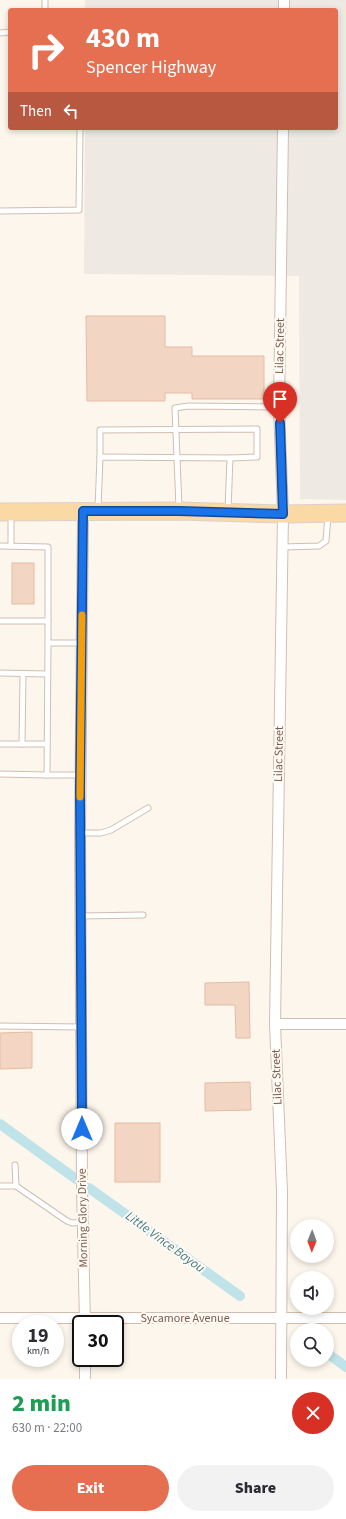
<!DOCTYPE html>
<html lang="en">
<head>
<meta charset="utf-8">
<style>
	:root { --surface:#fff; --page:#f2f2f3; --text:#2b2b33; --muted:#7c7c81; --accent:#e76f51 }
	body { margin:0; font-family:"Source Sans 3",sans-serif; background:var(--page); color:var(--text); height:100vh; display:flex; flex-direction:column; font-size:15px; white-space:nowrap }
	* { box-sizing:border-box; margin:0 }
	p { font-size:13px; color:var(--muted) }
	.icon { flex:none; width:22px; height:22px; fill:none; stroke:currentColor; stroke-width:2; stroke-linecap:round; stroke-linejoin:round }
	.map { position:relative; height:1379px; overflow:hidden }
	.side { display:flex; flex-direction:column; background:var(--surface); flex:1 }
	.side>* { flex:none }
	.banner { position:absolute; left:8px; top:8px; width:330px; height:122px; border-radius:4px; box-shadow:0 2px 6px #0003; background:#e76f51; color:#fff; overflow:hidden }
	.needle { width:26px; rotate:181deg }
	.buttons { position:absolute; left:290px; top:1219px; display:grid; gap:8px }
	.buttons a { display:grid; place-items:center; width:44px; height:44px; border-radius:50%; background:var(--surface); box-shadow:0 2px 6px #0003; font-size:20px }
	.speed { position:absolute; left:12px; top:1315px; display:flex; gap:8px; font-size:20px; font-weight:700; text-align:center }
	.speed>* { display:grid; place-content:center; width:52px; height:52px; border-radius:50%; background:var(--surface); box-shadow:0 2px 6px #0003; line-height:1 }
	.speed small { font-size:10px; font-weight:400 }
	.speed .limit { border:2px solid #111; border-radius:6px; background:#fff; color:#111 }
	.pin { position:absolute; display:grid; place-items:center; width:34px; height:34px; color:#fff; margin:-41px -17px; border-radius:50% 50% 50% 0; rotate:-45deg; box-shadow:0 0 4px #0007 }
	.pin .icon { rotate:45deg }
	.me { position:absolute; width:44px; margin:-22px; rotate:0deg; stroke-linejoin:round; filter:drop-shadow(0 0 3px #0008) }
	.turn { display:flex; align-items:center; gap:14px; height:84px; padding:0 12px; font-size:18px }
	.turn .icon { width:52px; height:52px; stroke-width:2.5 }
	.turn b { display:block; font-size:28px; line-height:34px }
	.then { display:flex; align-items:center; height:38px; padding:0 12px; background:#0003; gap:8px; font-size:15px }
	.round { display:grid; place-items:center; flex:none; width:42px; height:42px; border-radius:21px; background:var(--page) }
	.summary { display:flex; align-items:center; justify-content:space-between; height:68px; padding:0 12px }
	h1 { font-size:24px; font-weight:800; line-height:30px; color:#1e9e55 }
	.primary-button { display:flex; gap:8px; margin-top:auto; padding:8px 12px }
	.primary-button a { flex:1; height:46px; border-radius:24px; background:var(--accent); color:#fff; font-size:16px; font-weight:800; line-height:46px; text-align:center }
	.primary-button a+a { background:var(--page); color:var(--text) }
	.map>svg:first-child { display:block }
	.industrial { fill:#efe9e4 }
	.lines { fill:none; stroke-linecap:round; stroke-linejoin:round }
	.canal { stroke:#bfe3e8; stroke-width:10 }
	.building { fill:#f3d5c3; stroke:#e6bba3 }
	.service-casing { stroke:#d1beb0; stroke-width:7 }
	.minor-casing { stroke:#d1beb0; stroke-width:12 }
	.primary-casing { stroke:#dad1cd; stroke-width:19 }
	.service { stroke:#fff; stroke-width:5 }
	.minor { stroke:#fff; stroke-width:10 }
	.primary { stroke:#fbd9a5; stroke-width:17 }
	.route-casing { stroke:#114b97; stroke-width:10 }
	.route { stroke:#1a73e8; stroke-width:7 }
	.slow { stroke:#f59e0b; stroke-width:7 }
	.labels { text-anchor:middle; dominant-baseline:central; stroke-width:4; stroke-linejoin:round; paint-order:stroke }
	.street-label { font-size:12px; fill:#7a5c4d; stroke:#fffaf3 }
	.water-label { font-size:13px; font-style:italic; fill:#437c86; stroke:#fffaf3 }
</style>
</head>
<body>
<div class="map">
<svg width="346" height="1379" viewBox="0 0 346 1379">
	<rect width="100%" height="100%" fill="#fdf6ec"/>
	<path class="industrial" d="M85,0H346V500L300,499L299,276L84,274L85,128H336V10H85Z"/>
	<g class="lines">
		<g class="canal">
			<path d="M0,1124L76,1179"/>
			<path d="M89,1188L240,1296"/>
			<path d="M327,1353L346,1367"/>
		</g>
	</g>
	<g class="building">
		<path d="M86,316H165V347H192V356H264V399H192V393H165V401H87Z"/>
		<rect x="12" y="563" width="22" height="41"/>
		<path d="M249,982L250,1038H236L235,1005H205V983Z"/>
		<path d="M32,1032V1068L0,1069V1033Z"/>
		<path d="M250,1082L251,1110L205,1111V1083Z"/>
		<rect x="115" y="1123" width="45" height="59"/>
	</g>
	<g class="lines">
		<g class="service-casing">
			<g id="service">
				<path d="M45,10V0"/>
				<path d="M0,33L10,32"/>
				<path d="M0,211L79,210L80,128"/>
				<path d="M100,457V430L257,429V457L230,458"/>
				<path d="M98,508L100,457L230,458L228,510"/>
				<path d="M179,508L175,408L188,406L279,407"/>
				<path d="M11,515V546"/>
				<path d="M0,546L48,547V643"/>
				<path d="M282,547L319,546L326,541L328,516"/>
				<path d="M0,621H48"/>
				<path d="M0,673L47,674"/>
				<path d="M0,744H47"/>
				<path d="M22,744L23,674"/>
				<path d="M0,774L47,775"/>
				<path d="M80,775H47L48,643H81"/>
				<path d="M80,833H101L111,830L148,808"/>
				<path d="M81,916L143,915"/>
				<path d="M0,1026L81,1027"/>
				<path d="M15,1165L16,1186"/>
				<path d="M0,1186H16L67,1221L72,1223L83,1222"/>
			</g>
		</g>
		<g class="minor-casing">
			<g id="minor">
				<path d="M284,10V0"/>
				<path d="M83,511L80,833L82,1188L85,1324"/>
				<path d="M275,1024H346"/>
				<path d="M0,1318H346"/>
				<path d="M85,1358V1379"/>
				<path d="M281,1379L282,1192L275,1024L283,514L279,407L283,128"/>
			</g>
		</g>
		<g class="primary-casing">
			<path id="primary" d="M0,512L179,511L283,514L346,513"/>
		</g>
		<use href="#service" class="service"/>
		<use href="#minor" class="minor"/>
		<use href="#primary" class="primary"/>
	</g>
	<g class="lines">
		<g class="route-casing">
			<path id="route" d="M82,1129L80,790L83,511H179L283,514L280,423"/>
		</g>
		<use href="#route" class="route"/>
		<path class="slow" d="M80,797L82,615"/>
	</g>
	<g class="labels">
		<g class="street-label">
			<text transform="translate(280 346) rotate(-89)">Lilac Street</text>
			<text transform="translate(279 754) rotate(-89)">Lilac Street</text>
			<text transform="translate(277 1077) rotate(-92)">Lilac Street</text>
			<text transform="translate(83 1218) rotate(-91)">Morning Glory Drive</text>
			<text x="185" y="1318">Sycamore Avenue</text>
		</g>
		<g class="water-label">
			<text transform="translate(165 1242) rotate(36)">Little Vince Bayou</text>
		</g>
	</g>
</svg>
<div class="buttons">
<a><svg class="needle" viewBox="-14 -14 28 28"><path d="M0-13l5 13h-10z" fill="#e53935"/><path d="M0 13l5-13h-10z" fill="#7c7c81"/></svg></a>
<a><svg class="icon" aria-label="sound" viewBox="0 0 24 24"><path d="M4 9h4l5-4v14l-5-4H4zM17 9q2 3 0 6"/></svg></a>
<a><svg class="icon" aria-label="search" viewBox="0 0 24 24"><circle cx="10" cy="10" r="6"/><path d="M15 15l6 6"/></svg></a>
</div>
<div class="speed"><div>19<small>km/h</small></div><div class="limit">30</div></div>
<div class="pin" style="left:280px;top:423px;background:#d93025"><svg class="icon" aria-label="arrive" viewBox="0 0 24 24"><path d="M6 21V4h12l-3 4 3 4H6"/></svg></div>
<svg class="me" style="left:82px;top:1129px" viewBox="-20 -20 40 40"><circle r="19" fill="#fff"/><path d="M0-13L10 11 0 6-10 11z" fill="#1a73e8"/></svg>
<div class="banner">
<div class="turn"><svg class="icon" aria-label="right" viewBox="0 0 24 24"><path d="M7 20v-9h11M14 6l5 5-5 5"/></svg><div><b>430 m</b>Spencer Highway</div></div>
<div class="then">Then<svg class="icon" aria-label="left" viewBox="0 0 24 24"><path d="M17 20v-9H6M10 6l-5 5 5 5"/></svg></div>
</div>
</div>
<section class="side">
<div class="summary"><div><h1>2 min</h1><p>630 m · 22:00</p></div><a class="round" style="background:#d93025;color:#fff"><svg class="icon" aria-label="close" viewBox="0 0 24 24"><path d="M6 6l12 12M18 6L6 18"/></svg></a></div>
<div class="primary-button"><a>Exit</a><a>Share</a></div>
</section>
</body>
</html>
